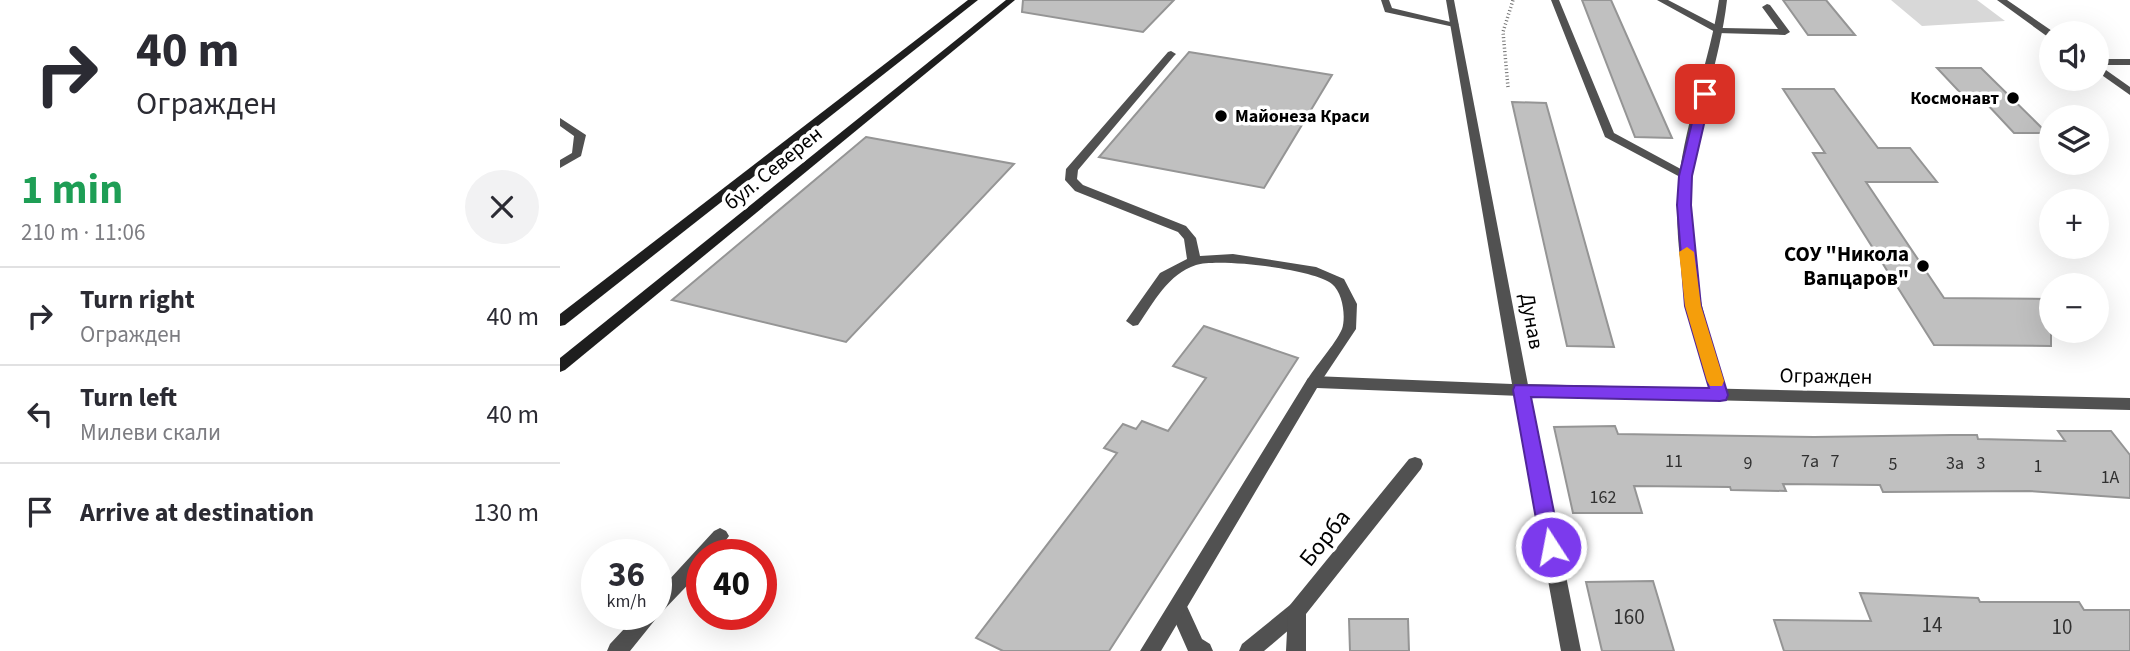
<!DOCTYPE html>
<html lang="en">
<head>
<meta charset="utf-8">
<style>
	:root { --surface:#fff; --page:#f2f2f3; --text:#2b2b33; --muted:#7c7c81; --line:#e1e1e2 }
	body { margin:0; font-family:"Source Sans 3",sans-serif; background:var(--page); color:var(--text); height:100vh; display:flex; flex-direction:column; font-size:26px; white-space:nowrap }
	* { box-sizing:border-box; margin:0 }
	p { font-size:23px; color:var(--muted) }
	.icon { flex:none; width:38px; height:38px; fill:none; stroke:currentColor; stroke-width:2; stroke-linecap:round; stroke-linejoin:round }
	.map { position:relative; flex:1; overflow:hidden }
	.panel { display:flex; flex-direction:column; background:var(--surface); width:560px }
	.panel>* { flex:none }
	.banner { background:#fff; color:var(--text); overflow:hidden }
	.tools { position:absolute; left:1479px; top:21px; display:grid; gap:14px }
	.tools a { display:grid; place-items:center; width:70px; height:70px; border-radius:50%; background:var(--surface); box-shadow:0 7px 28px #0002; font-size:35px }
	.speed { position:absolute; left:21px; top:539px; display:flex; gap:14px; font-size:35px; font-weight:700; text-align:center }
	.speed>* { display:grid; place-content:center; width:91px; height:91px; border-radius:50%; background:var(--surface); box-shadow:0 7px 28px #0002; line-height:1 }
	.speed small { font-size:18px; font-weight:400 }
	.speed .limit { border:10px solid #d22; background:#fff; color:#111 }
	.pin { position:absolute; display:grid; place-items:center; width:60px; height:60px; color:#fff; margin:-30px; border-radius:14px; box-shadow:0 4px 10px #0006 }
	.me { position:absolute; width:77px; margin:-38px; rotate:349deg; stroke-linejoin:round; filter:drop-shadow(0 0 5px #0008) }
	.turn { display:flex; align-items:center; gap:24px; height:147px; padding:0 21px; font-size:32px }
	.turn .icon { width:91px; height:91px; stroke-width:2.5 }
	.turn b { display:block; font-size:49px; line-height:60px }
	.round { display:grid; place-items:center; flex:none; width:74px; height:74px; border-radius:37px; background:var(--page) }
	.summary { display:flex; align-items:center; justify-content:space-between; height:119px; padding:0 21px }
	h1 { font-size:42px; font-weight:700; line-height:52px; color:#1e9e55 }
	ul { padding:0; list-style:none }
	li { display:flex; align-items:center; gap:21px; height:98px; padding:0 21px; border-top:2px solid var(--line) }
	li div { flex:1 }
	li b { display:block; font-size:26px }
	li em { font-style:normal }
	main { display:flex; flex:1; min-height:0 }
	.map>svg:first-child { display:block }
	.green { fill:#d8d8d8 }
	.building { fill:#c0c0c0; stroke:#959595; stroke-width:2 }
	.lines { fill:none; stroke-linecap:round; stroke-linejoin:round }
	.path { stroke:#737373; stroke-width:3.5; stroke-dasharray:1 2.5; stroke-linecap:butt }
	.service { fill:#515151; fill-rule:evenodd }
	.minor { fill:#515151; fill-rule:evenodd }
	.tertiary { fill:#515151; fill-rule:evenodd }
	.secondary { fill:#1e1e1e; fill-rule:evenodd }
	.route { fill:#7c3aed; stroke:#51269a; stroke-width:2 }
	.slow { fill:#f59e0b }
	.poi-dot { fill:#000; stroke:#fff; stroke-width:2.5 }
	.labels { text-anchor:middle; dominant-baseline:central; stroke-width:7; stroke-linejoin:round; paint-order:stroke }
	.far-poi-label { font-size:18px; font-weight:bold; fill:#000; stroke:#fff; text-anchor:end }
	.number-label { font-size:18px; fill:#303030 }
	.street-label { font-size:21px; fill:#000; stroke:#fff }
	.poi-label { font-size:21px; font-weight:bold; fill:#000; stroke:#fff; text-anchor:end }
	.near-number-label { font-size:21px; fill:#303030 }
	.near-street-label { font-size:24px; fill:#000; stroke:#fff }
</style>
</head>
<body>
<main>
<section class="panel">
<div class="banner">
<div class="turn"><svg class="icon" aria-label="right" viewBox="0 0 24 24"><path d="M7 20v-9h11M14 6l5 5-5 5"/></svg><div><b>40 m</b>Огражден</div></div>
</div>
<div class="summary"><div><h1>1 min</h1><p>210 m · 11:06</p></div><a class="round"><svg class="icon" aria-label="close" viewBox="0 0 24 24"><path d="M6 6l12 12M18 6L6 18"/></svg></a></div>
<ul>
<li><svg class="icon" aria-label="right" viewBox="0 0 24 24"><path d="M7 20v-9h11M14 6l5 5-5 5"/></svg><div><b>Turn right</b><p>Огражден</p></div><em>40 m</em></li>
<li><svg class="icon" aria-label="left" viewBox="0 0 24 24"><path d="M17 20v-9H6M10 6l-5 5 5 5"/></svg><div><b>Turn left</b><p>Милеви скали</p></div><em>40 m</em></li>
<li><svg class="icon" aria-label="arrive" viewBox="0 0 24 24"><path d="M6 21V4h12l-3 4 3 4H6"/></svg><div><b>Arrive at destination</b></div><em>130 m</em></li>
</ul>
</section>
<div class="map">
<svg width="1570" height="651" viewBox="0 0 1570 651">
	<rect width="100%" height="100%" fill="#fff"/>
	<path class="green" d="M1331,0H1417L1445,21L1362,26Z"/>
	<g class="building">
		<path d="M463,0H614L583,32L462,12Z"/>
		<path d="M1022,0H1051L1112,138L1075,137Z"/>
		<path d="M1223,0H1266L1295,35H1248Z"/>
		<path d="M629,52L772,75L704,188L539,157Z"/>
		<path d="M1377,68H1421L1487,133H1454L1426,103H1410Z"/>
		<path d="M1223,89H1274L1318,148H1350L1377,182H1306L1384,298L1491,299V346L1374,345L1253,153H1265Z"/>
		<path d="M952,102L986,103L1054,347L1007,346Z"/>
		<path d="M306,137L454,164L286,342L112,300Z"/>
		<path d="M644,326L738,358L549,651H443L416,638L557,453L544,448L563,424L576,429L582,421L608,431L646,378L613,366Z"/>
		<path d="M1055,426L1058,434L1254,437L1391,435H1417L1418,439L1505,441L1498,431H1551L1570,455V498L1469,491L1323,492L1320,485L1223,484L1226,491L1171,490L1170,487L1074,486L1082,513H1013L994,427Z"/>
		<path d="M1093,581L1114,651H1042L1026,582Z"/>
		<path d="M1300,593L1418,598L1420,602H1519L1524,610H1570V651H1224L1214,620L1311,621Z"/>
		<path d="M789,619H848L849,651H790Z"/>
	</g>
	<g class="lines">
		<path class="path" d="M948,87L943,32L953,0"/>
		<g class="service">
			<path d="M821,0H829L832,8L899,24L894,27L825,12Z"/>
			<path d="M991,0H999L1054,133L1130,174V178H1122L1045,137Z"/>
			<path d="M1097,0H1108L1162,28L1218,29L1202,7L1207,4L1210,5L1230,32L1225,35L1157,33Z"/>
			<path d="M611,51L616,54L614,56L518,170L517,179L523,185L626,226L636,238L640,256L673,254L756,267L784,279L797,304L796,329L758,386H748L746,382C755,366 775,345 782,329C786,317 783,293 772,284C753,269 660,258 636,265C608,274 594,302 578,325L573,326L566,321L600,273L627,259L624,239L618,232L515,191L505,180L506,169L608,52Z"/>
			<rect x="1536" y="59" width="34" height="6"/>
			<path d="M0,118L26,135L21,156L0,168V160L12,153L14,136L0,126Z"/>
			<path d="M160,528L166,531L169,536L155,555H142V570L99,615L70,651H47L50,644L78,614H96V594L154,531Z"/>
			<path d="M618,599L625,602L642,639L650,644L653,651H628L609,608L611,602Z"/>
			<path d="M737,602L744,605L746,611L744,617L704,651H679L682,644L730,605Z"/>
		</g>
		<g class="minor">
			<path d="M886,0H894L969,390L966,394L961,396L757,388L601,651H580L748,378L753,376L952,384Z"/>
			<path d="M1159,0H1167C1160,61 1137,118 1131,179C1124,253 1145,325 1168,395L1165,399H1155L1152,395C1131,325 1111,252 1119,179C1126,118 1150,60 1159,0Z"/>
			<path d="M1437,0H1447L1495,33H1491V38L1488,37Z"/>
			<path d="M1536,63L1570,87V95L1536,71Z"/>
			<path d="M855,457L861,459L863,464L861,469L746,614V651H726L728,611L730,605L849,459Z"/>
		</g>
		<path class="tertiary" d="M961,384L1570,398V410L970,396L1021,651H1001L953,390L956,386Z"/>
		<g class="secondary">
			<path d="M408,0H418L5,325L0,326V314Z"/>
			<path d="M446,0H455L5,370L0,372V358Z"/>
		</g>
	</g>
	<path class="route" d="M1145,90L1151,94L1132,176L1131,205L1141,306L1168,395L1166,400L1160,401L971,397L1001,547L998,553L991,555L984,553L981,547L953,390L955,385L1149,388L1125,306L1117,205L1119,176L1139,94Z"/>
	<path class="slow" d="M1127,247L1134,252L1141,306L1164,381L1162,386H1150L1147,381L1125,306L1119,252Z"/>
	<g class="poi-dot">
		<circle cx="1453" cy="98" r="7"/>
		<circle cx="661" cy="116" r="7"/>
		<circle cx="1363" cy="266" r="7"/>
	</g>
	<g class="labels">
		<g class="far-poi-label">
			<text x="1439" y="98">Космонавт</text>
			<text x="675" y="116" text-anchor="start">Майонеза Краси</text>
		</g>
		<g class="number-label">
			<text x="1114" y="461">11</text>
			<text x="1250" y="461">7a</text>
			<text x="1275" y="461">7</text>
			<text x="1188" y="463">9</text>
			<text x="1395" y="463">3a</text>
			<text x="1421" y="463">3</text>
			<text x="1333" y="464">5</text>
			<text x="1478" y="466">1</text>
			<text x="1550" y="477">1А</text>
			<text x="1043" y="497">162</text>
		</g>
		<g class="street-label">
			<text transform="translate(213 168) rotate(-39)">бул. Северен</text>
			<text transform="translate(972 321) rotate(80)">Дунав</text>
			<text transform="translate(1266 376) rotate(1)">Огражден</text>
		</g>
		<g class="poi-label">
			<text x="1349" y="254">СОУ "Никола<tspan x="1349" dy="24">Вапцаров"</tspan></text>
		</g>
		<g class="near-number-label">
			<text x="1069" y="617">160</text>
			<text x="1372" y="625">14</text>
			<text x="1502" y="627">10</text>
		</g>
		<g class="near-street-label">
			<text transform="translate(765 538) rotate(-51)">Борба</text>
		</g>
	</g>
</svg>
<div class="tools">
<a><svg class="icon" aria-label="sound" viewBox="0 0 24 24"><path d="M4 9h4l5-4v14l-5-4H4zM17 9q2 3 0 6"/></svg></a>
<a><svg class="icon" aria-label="layers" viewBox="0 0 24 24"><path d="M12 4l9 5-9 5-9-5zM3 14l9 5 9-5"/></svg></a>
<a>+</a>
<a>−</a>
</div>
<div class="speed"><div>36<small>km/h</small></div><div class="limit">40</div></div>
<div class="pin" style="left:1145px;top:94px;background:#d93025"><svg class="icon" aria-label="arrive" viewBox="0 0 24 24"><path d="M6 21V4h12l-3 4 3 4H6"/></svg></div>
<svg class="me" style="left:991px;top:547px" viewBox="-20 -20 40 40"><circle r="17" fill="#7c3aed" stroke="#fff" stroke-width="3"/><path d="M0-11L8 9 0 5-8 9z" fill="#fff"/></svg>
</div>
</main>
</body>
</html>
